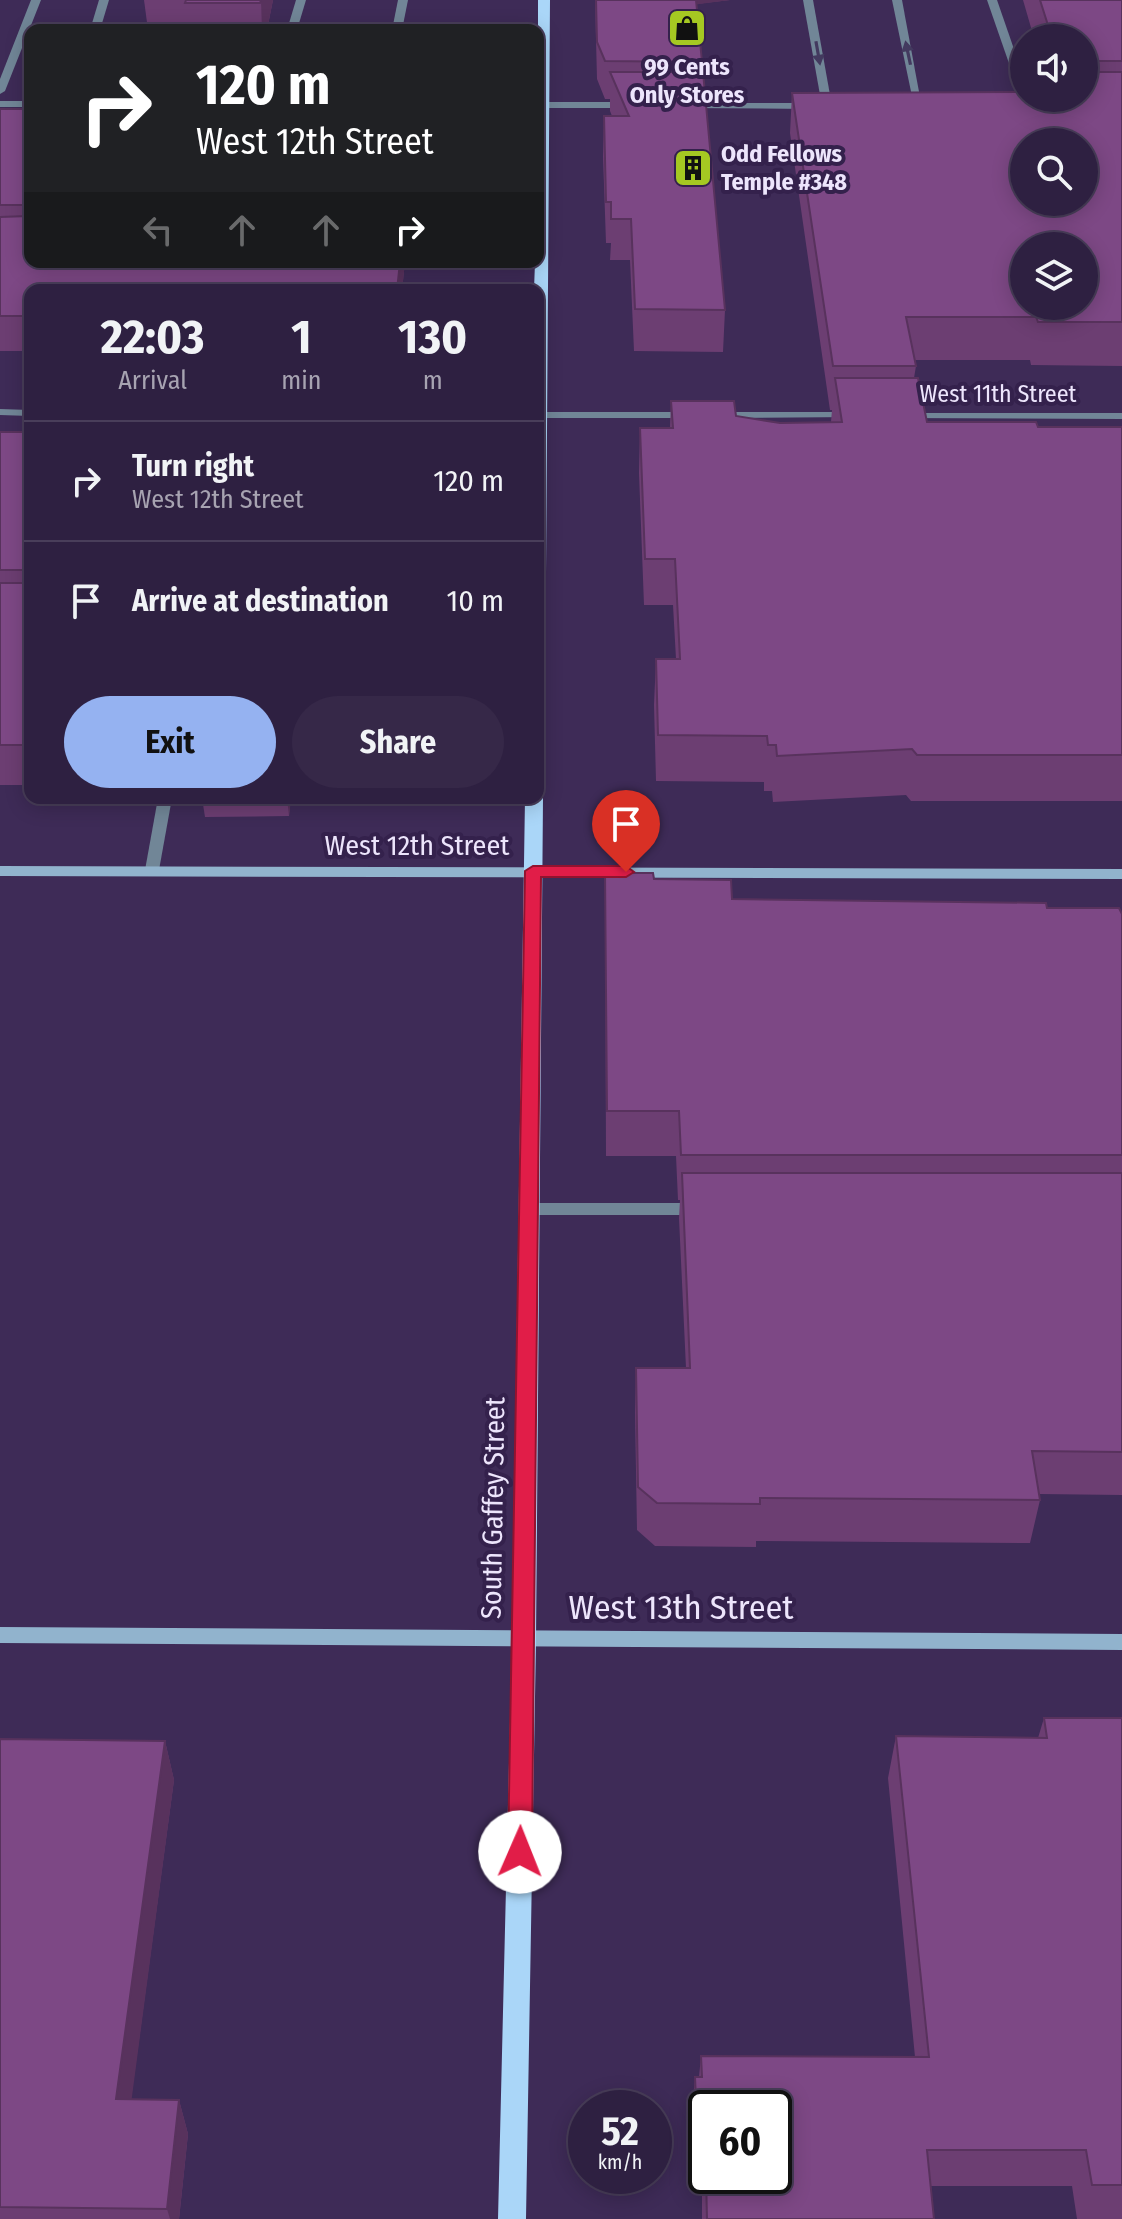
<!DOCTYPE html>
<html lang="en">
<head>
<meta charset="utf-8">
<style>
	:root { --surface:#2e2041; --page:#362848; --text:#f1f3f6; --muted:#a7a3b1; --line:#493e5a; --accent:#95b2f1 }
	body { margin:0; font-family:"Fira Sans Condensed",sans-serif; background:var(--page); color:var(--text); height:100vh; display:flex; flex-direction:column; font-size:30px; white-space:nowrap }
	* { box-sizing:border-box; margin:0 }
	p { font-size:26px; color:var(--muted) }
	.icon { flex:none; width:44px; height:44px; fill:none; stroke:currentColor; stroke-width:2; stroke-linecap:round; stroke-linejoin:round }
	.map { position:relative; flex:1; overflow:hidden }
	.drawer { position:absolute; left:24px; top:284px; width:520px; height:520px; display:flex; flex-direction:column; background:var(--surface); border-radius:16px; box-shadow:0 4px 20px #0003,0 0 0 2px var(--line) }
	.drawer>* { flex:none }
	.top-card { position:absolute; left:24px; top:24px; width:520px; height:244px; border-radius:16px; box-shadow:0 4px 20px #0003,0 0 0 2px var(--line); background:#202124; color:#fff; overflow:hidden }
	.fabs { position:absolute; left:1010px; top:24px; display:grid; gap:16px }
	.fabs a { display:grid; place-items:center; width:88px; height:88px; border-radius:50%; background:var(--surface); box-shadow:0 4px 20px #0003,0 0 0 2px var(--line); font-size:40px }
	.speed { position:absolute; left:568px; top:2090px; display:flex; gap:16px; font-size:40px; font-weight:700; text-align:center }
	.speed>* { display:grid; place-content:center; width:104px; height:104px; border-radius:50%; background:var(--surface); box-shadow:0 4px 20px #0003,0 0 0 2px var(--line); line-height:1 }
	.speed small { font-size:20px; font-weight:400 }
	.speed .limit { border:4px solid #111; border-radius:12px; background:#fff; color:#111 }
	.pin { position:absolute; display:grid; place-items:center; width:68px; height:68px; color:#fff; margin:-82px -34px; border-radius:50% 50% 50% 0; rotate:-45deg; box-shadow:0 0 8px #0007 }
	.pin .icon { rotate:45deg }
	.me { position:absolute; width:88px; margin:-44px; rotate:1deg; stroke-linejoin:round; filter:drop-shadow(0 0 6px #0008) }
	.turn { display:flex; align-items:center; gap:28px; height:168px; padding:0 40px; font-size:36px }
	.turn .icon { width:104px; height:104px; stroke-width:2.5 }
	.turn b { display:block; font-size:56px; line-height:68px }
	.lanes { display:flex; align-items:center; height:76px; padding:0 40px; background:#0003; justify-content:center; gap:40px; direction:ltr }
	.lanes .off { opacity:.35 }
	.eta { display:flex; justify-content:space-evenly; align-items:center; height:136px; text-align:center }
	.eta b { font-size:48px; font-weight:700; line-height:56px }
	.primary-button { display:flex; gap:16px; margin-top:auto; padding:16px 40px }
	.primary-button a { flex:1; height:92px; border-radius:48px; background:var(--accent); color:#111; font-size:32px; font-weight:700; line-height:92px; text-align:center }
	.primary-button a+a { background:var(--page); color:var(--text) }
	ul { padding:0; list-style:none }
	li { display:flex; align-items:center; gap:24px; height:120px; padding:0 40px; border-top:2px solid var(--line) }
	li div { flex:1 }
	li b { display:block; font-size:30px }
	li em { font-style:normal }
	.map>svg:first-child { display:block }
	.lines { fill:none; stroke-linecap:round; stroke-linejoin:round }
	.lane { fill:#718697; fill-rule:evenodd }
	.street { fill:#718697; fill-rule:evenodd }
	.secondary { fill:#91b3cd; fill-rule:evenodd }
	.primary { fill:#aad6f8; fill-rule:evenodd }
	.wall { fill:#6c3e72 }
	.shaded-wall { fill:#58325d }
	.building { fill:#7d4885; stroke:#58325d; stroke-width:2; fill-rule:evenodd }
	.oneway { fill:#433a5f }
	.route { fill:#e11d48; stroke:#92132f; stroke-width:2 }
	.labels { text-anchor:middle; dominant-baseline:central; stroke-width:8; stroke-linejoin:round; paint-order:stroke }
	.far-poi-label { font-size:24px; font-weight:bold; fill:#ede5fc; stroke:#34214c }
	.far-street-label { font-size:24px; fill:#ede5fc; stroke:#34214c }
	.street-label { font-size:28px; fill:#ede5fc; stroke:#34214c }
	.near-street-label { font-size:34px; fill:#ede5fc; stroke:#34214c }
</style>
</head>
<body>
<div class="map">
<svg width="1122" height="2219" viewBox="0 0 1122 2219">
	<rect width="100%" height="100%" fill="#3e2b57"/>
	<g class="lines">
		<g class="lane">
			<path d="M31,0H41L5,91L0,94V79Z"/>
			<path d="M99,0H109L100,30H90Z"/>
			<path d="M296,0H306L297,30H287Z"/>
			<path d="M398,0H408L402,30H392Z"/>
			<path d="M803,0H813L832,106L827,109L822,106Z"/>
			<path d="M892,0H902L922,108L914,106Z"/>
			<path d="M987,0H997L1024,78V95L1019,92Z"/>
			<path d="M158,798H172L159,870L152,875L145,870Z"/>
			<path d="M528,1203H699L705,1205L707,1209L705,1213L699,1215H528L522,1213L520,1209L522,1205Z"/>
		</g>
		<g class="street">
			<rect x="0" y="101" width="30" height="6"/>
			<path d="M538,102H628L633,105L628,108H538Z"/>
			<path d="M685,103H812L817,106L812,109L688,108L685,107Z"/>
			<path d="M0,409L30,410V416L0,415Z"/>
			<path d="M538,412H692L698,415L692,418H538Z"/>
			<path d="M852,412L856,413V417L716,418L710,415L716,412Z"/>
			<path d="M904,413H1122V419L900,418L898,416Z"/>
		</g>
		<g class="secondary">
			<path d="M0,866L1122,869V879L0,876Z"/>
			<path d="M0,1627L1122,1634V1650L0,1643Z"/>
		</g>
		<g class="primary">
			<path d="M538,0H550L546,574L538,579V290H534L535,262H538Z"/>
			<path d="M538,794L543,798L536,1639L526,2219H498L512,1639L525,798H538Z"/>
		</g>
	</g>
	<g class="wall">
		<path d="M144,0H273L267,30H148Z"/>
		<path d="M595,0H730L696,4L702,62L701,72L725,310L723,352L634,351L630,260H610L611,243H606L603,156L604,116H612L610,111V99H605L597,79Z"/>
		<path d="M1023,0H1122V366L1031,365L1030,360H915L916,366L914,378L927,422L1038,427H1122V801H911L906,795L773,802L772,791H764V782L656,781L654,705L656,659H676L673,605H644L639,473L640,428H670L671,401L736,416L780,423L831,422L832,410H830L790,133L792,93L1084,98V38H1034Z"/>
		<path d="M0,109H30V262H405L402,290H30V351H0Z"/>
		<rect x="0" y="432" width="30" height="353"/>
		<path d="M202,798H291L289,816L205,817Z"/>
		<path d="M605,873L654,879L732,899L1047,908L1122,914V1495L1039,1494L1040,1500L1030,1543L756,1541V1547L655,1546L637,1530L635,1412L636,1368H686L679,1218L680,1200H678L676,1156H606Z"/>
		<path d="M1044,1718H1122V2219H1077L1072,2186H931L934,2219H702V2183H694L692,2114L695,2077H699L701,2056L915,2057L888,1778L896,1736L1038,1738Z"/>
		<path d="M0,1739L165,1741L174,1780L131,2099L179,2100L188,2134L179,2219H0Z"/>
	</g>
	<g class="shaded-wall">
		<path d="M261,0H273L267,30H262Z"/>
		<path d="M692,0H730L692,5Z"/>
		<path d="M400,262H405L402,290H397Z"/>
		<path d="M287,798H291L289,816Z"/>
		<path d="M165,1741L174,1780L127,2134L116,2099Z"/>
		<path d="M179,2100L188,2134L179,2219H170L167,2209Z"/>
	</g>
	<g class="building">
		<path d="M186,0H261L260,3H185Z"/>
		<path d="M596,0H696L702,62L605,61L597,42Z"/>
		<path d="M1040,0H1122V61H1084V38H1052Z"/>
		<path d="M610,72H703L725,310L635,309L631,219H611V202H606L604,116H629Z"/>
		<path d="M1084,72H1122V322H1038L1036,317H906L916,366H833L792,93L1024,92V98H1084ZM1024,142H1084V202H1024ZM1024,246H1084V306H1024Z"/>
		<path d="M0,109H30V262H400L397,290H30V316H0V217L27,216L24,205H0Z"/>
		<path d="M835,378H918L927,422H1036L1038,427H1122V755H917L912,749L777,756L776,745H768L767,736L658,735L656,659H680L675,559H645L640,428H673L671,401H734L736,416L780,423L842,422Z"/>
		<path d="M0,432H30V745H0V583H23L26,580L25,570H0Z"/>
		<path d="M605,873H653L654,879L731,880L732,899L1046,903L1047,908H1119L1122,914V1155H681L679,1111H607Z"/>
		<path d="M682,1173H1122V1452L1032,1451L1040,1500L760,1498V1504L657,1503L638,1487L636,1368H690Z"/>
		<path d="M1044,1718H1122V2185H1092L1086,2150H927L934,2219H707L706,2176H774V2108H706V2168V2147H698L695,2077H702L701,2056L929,2057L896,1736L1047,1738Z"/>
		<path d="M0,1739L165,1741L116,2099L179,2100L167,2209L0,2207Z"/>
	</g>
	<defs><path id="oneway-solid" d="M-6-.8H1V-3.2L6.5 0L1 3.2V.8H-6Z" transform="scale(2)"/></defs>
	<g class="oneway">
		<use href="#oneway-solid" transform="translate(818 53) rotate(80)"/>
		<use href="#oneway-solid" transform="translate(908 53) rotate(-102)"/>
	</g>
	<path class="route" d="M533,866H626L634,872L626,877H541L532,1852L528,1860L520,1863L512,1860L508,1852L525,871Z"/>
	<defs>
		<g id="shop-square" transform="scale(2)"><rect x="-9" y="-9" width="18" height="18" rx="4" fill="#a5c822" stroke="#34214c"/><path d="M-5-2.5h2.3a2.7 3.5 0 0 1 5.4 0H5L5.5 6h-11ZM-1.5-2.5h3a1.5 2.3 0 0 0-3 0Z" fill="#111"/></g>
		<g id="building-square" transform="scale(2)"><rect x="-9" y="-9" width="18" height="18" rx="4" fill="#a5c822" stroke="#34214c"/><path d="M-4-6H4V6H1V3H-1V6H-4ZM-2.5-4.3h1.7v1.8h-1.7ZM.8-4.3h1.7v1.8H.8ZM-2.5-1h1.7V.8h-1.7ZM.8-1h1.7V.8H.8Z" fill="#111"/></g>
	</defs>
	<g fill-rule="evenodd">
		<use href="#shop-square" x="687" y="28"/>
		<use href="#building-square" x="693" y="168"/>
	</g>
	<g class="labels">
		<g class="far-poi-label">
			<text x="687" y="67">99 Cents<tspan x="687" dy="28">Only Stores</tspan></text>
			<text x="721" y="154" text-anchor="start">Odd Fellows<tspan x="721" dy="28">Temple #348</tspan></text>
		</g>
		<g class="far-street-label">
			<text x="998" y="394">West 11th Street</text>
		</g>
		<g class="street-label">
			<text x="417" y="845">West 12th Street</text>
			<text transform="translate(493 1508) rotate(-89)">South Gaffey Street</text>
		</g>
		<g class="near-street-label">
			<text x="681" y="1607">West 13th Street</text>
		</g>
	</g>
</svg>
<div class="fabs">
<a><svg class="icon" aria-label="sound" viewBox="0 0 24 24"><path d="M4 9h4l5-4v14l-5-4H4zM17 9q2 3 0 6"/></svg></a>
<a><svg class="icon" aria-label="search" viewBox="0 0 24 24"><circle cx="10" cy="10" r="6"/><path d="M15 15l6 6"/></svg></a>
<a><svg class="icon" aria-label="layers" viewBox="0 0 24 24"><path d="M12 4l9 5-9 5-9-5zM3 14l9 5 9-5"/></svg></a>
</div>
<div class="speed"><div>52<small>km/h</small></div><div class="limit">60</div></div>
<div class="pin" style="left:626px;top:872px;background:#d93025"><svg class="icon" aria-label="arrive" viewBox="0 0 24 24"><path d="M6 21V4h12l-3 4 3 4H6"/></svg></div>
<svg class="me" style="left:520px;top:1852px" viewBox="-20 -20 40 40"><circle r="19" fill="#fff"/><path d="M0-13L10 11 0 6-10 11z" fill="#e11d48"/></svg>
<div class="top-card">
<div class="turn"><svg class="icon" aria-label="right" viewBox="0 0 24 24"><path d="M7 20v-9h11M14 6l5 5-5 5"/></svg><div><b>120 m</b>West 12th Street</div></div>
<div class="lanes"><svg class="icon off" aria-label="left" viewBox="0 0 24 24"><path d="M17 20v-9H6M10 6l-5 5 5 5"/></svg><svg class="icon off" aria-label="ahead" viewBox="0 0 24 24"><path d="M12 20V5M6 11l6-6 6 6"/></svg><svg class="icon off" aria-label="ahead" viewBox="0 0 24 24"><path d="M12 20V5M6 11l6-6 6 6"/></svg><svg class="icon" aria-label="right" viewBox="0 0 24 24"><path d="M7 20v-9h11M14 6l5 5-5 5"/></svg></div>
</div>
<section class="drawer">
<div class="eta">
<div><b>22:03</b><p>Arrival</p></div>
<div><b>1</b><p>min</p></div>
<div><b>130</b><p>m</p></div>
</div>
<ul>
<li><svg class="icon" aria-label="right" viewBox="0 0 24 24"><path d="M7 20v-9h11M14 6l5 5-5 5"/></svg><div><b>Turn right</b><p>West 12th Street</p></div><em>120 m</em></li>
<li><svg class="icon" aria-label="arrive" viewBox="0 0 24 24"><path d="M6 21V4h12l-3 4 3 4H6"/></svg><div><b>Arrive at destination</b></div><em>10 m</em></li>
</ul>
<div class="primary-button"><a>Exit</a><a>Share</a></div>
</section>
</div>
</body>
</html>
